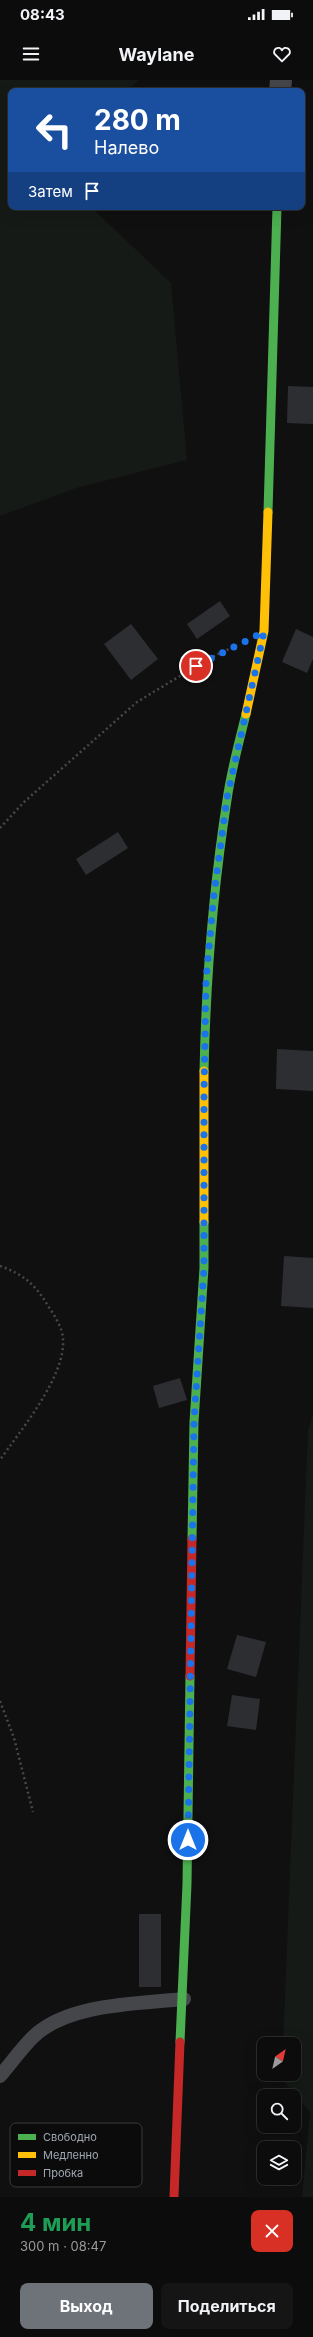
<!DOCTYPE html>
<html lang="ru">
<head>
<meta charset="utf-8">
<style>
	:root { --surface:#0c0c0d; --page:#151516; --text:#f1f3f6; --muted:#9a9b9d; --line:#2c2c2e; --accent:#6e737a }
	body { margin:0; font-family:Inter,sans-serif; background:var(--page); color:var(--text); height:100vh; display:flex; flex-direction:column; font-size:15px; white-space:nowrap }
	* { box-sizing:border-box; margin:0 }
	p { font-size:13px; color:var(--muted) }
	.icon { flex:none; width:22px; height:22px; fill:none; stroke:currentColor; stroke-width:2; stroke-linecap:round; stroke-linejoin:round }
	.map { position:relative; height:2117px; overflow:hidden }
	.panel { display:flex; flex-direction:column; background:var(--surface); flex:1 }
	.panel>* { flex:none }
	.guide { position:absolute; left:8px; top:8px; width:297px; height:122px; border-radius:8px; box-shadow:0 4px 16px #0002,0 0 0 1px var(--line); background:#1a4fa0; color:#fff; overflow:hidden }
	.needle { width:26px; rotate:34deg }
	.buttons { position:absolute; left:257px; top:1957px; display:grid; gap:8px }
	.buttons a { display:grid; place-items:center; width:44px; height:44px; border-radius:8px; background:var(--surface); box-shadow:0 4px 16px #0002,0 0 0 1px var(--line); font-size:20px }
	.pin { position:absolute; display:grid; place-items:center; width:34px; height:34px; color:#fff; margin:-17px; border:2px solid #fff; border-radius:50%; box-shadow:0 1px 4px #0007 }
	.me { position:absolute; width:44px; margin:-22px; rotate:0deg; stroke-linejoin:round; filter:drop-shadow(0 0 3px #0008) }
	.turn { display:flex; align-items:center; gap:14px; height:84px; padding:0 20px; font-size:18px }
	.turn .icon { width:52px; height:52px; stroke-width:2.5 }
	.turn b { display:block; font-size:28px; line-height:34px }
	.then { display:flex; align-items:center; height:38px; padding:0 20px; background:#0003; gap:8px; font-size:15px }
	.round { display:grid; place-items:center; flex:none; width:42px; height:42px; border-radius:8px; background:var(--page) }
	.head { display:flex; align-items:center; justify-content:space-between; height:68px; padding:0 20px }
	h1 { font-size:24px; font-weight:700; line-height:30px; color:#1e9e55 }
	.primary-button { display:flex; gap:8px; margin-top:auto; padding:8px 20px }
	.primary-button a { flex:1; height:46px; border-radius:8px; background:var(--accent); color:#fff; font-size:16px; font-weight:700; line-height:46px; text-align:center }
	.primary-button a+a { background:var(--page); color:var(--text) }
	.status { display:flex; justify-content:space-between; align-items:center; height:28px; padding:0 20px; background:var(--surface); direction:ltr }
	.status svg { height:11px; fill:currentColor }
	header { display:flex; justify-content:space-between; align-items:center; height:52px; padding:0 20px; background:var(--surface); font-size:18px; font-weight:700 }
	.map>svg:first-child { display:block }
	.green { fill:#151a16 }
	.building { fill:#2d2e31 }
	.lines { fill:none; stroke-linecap:round; stroke-linejoin:round }
	.path { stroke:#46484b; stroke-width:2.5; stroke-dasharray:2 3; stroke-linecap:butt }
	.lane { stroke:#454649; stroke-width:14 }
	.street { stroke:#454649; stroke-width:22 }
	.fast { stroke:#4caf50; stroke-width:9 }
	.slow { stroke:#ffc107; stroke-width:9 }
	.jam { stroke:#c62828; stroke-width:9 }
	.route { stroke:#1a73e8; stroke-width:7; stroke-dasharray:0 12.6 }
	.key { fill:#0b0b0c; stroke:#383a3e; stroke-width:1 }
	.key-label { font-size:11px; fill:#a1a8b2 }
</style>
</head>
<body>
<div class="status"><b>08:43</b><svg viewBox="0 0 49 12"><path d="M0 12V9h3v3zM5 12V6h3v6zM10 12V3h3v9zM15 12V0h3v12zM26 1h20v11H26zM47 4h2v5h-2z"/></svg></div>
<header><svg class="icon" aria-label="menu" viewBox="0 0 24 24"><path d="M4 6h16M4 12h16M4 18h16"/></svg>Waylane<svg class="icon" aria-label="heart" viewBox="0 0 24 24"><path d="M12 20l-8-8c-3-5 5-10 8-4 3-6 11-1 8 4z"/></svg></header>
<div class="map">
<svg width="313" height="2117" viewBox="0 0 313 2117">
	<rect width="100%" height="100%" fill="#101011"/>
	<g class="green">
		<path d="M0,0H139L127,11H11V127H91L171,203L187,380L76,408L0,436Z"/>
		<path d="M313,1335V2117H302L310,2032L282,1999V1994H294V1964H283L308,1350Z"/>
	</g>
	<g class="building">
		<path d="M288,306L313,307V344L287,343Z"/>
		<path d="M220,521L230,536L197,559L187,544Z"/>
		<path d="M131,544L158,579L131,600L104,564Z"/>
		<path d="M296,549L313,557V579L307,593L282,582Z"/>
		<path d="M118,752L128,768L86,795L76,779Z"/>
		<path d="M277,969L313,971V1011L276,1009Z"/>
		<path d="M284,1176L313,1178V1228L281,1226Z"/>
		<path d="M180,1298L187,1320L159,1328L153,1306Z"/>
		<path d="M237,1555L266,1562L256,1597L227,1589Z"/>
		<path d="M232,1615L260,1619L256,1650L227,1646Z"/>
		<rect x="139" y="1834" width="22" height="73"/>
	</g>
	<g class="lines">
		<g class="path">
			<path d="M0,748L24,722L137,622L208,579L233,567"/>
			<path d="M0,1186C23,1194 36,1205 48,1226C54,1234 63,1249 63,1259C66,1296 20,1351 0,1380"/>
			<path d="M0,1621L14,1658L33,1732"/>
		</g>
		<path class="lane" d="M0,1996C11,1983 21,1969 33,1957C68,1923 138,1924 184,1919"/>
		<path class="street" d="M280,11L281,0"/>
		<g class="fast">
			<path d="M268,432L277,127"/>
			<path d="M204,991C206,900 213,810 227,720C231,691 239,662 246,634"/>
			<path d="M192,1459L194,1342L204,1188V1142"/>
			<path d="M180,1962L187,1804L190,1596"/>
		</g>
		<g class="slow">
			<path d="M246,634L264,551L268,432"/>
			<path d="M204,991V1142"/>
		</g>
		<g class="jam">
			<path d="M190,1596L192,1459"/>
			<path d="M174,2117L180,1962"/>
		</g>
	</g>
	<g class="lines">
		<path class="route" d="M188,1760L194,1342L204,1188V1014L206,900L214,814L227,718L264,552L196,586"/>
	</g>
	<rect x="10" y="2043" width="132" height="64" rx="6" class="key"/>
	<rect x="18" y="2054" width="18" height="6" fill="#4caf50"/>
	<rect x="18" y="2072" width="18" height="6" fill="#ffc107"/>
	<rect x="18" y="2090" width="18" height="6" fill="#c62828"/>
	<g class="key-label">
		<text x="43" y="2061">Свободно</text>
		<text x="43" y="2079">Медленно</text>
		<text x="43" y="2097">Пробка</text>
	</g>
</svg>
<div class="buttons">
<a><svg class="needle" viewBox="-14 -14 28 28"><path d="M0-13l5 13h-10z" fill="#e53935"/><path d="M0 13l5-13h-10z" fill="#9a9b9d"/></svg></a>
<a><svg class="icon" aria-label="search" viewBox="0 0 24 24"><circle cx="10" cy="10" r="6"/><path d="M15 15l6 6"/></svg></a>
<a><svg class="icon" aria-label="layers" viewBox="0 0 24 24"><path d="M12 4l9 5-9 5-9-5zM3 14l9 5 9-5"/></svg></a>
</div>
<div class="pin" style="left:196px;top:586px;background:#d93025"><svg class="icon" aria-label="arrive" viewBox="0 0 24 24"><path d="M6 21V4h12l-3 4 3 4H6"/></svg></div>
<svg class="me" style="left:188px;top:1760px" viewBox="-20 -20 40 40"><circle r="17" fill="#1a73e8" stroke="#fff" stroke-width="3"/><path d="M0-11L8 9 0 5-8 9z" fill="#fff"/></svg>
<div class="guide">
<div class="turn"><svg class="icon" aria-label="left" viewBox="0 0 24 24"><path d="M17 20v-9H6M10 6l-5 5 5 5"/></svg><div><b>280 m</b>Налево</div></div>
<div class="then">Затем<svg class="icon" aria-label="arrive" viewBox="0 0 24 24"><path d="M6 21V4h12l-3 4 3 4H6"/></svg></div>
</div>
</div>
<section class="panel">
<div class="head"><div><h1>4 мин</h1><p>300 m · 08:47</p></div><a class="round" style="background:#d93025;color:#fff"><svg class="icon" aria-label="close" viewBox="0 0 24 24"><path d="M6 6l12 12M18 6L6 18"/></svg></a></div>
<div class="primary-button"><a>Выход</a><a>Поделиться</a></div>
</section>
</body>
</html>
